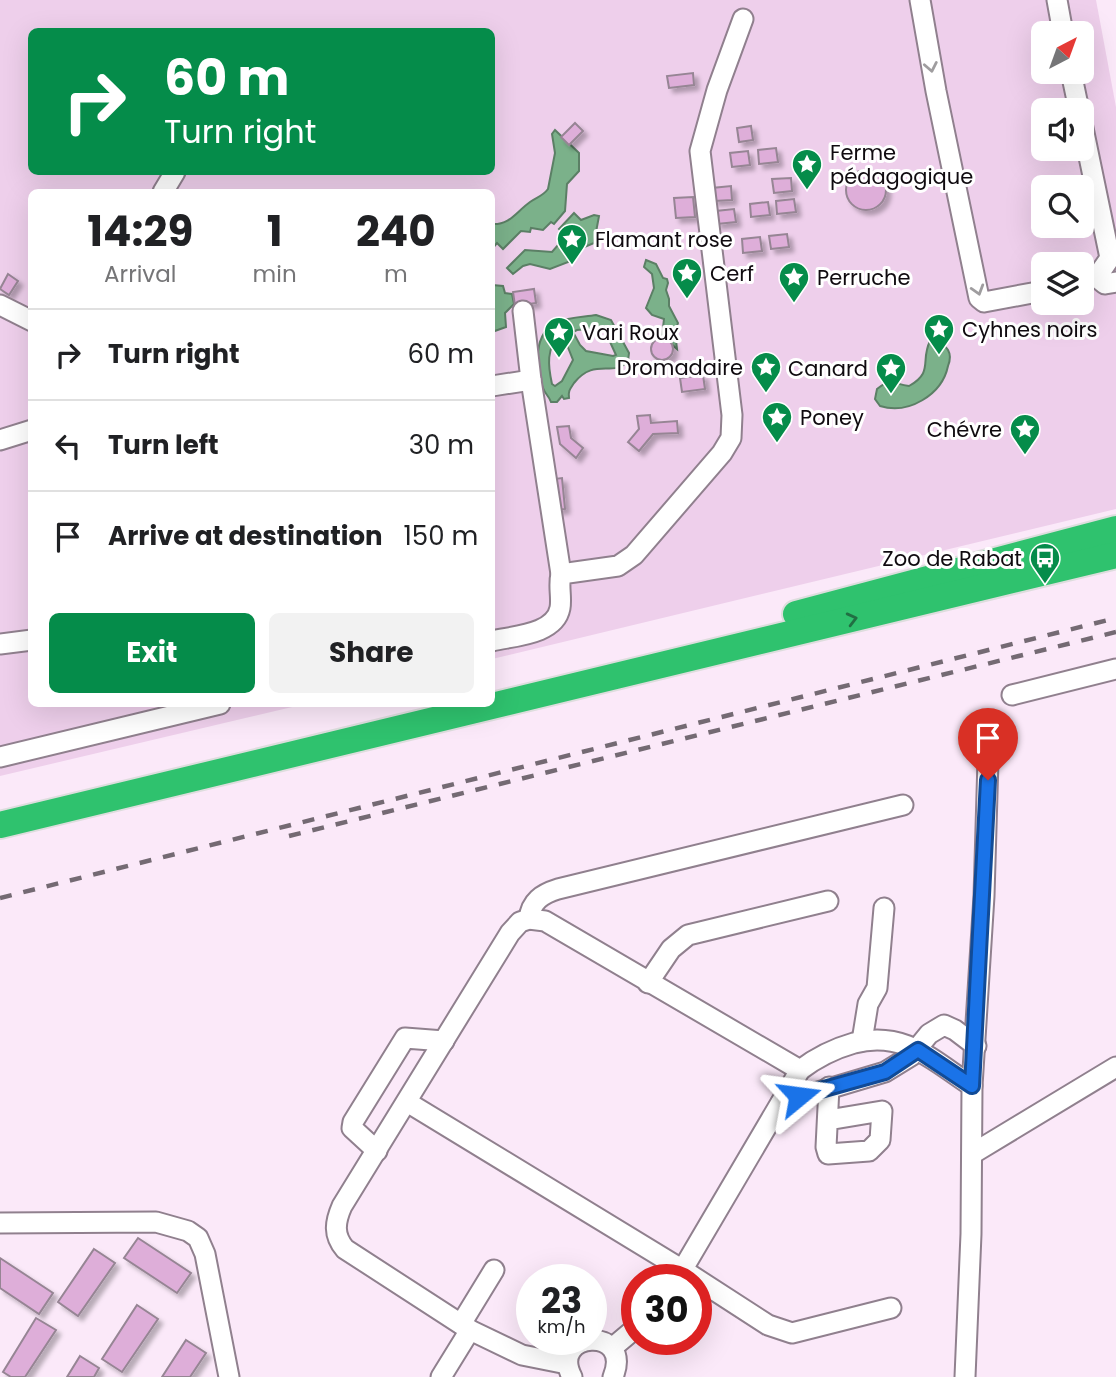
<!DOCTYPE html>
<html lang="en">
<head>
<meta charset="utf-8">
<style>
	:root { --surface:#fff; --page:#f2f2f2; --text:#202124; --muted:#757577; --line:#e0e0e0; --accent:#058c4a }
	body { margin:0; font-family:Poppins,sans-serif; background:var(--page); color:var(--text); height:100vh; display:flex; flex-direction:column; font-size:26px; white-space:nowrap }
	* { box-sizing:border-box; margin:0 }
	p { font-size:23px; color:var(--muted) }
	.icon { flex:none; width:38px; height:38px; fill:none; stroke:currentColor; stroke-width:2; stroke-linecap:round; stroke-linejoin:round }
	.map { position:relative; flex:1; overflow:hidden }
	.side { position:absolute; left:28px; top:189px; width:467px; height:518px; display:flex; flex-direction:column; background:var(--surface); border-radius:10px; box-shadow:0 7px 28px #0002 }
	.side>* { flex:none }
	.top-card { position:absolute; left:28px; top:28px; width:467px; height:147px; border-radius:10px; box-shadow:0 7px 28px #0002; background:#058c4a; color:#fff; overflow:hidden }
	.needle { width:46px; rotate:41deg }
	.fabs { position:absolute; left:1031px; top:21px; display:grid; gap:14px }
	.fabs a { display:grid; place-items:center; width:63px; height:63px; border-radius:10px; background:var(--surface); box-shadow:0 7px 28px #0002; font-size:35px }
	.speed { position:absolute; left:516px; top:1264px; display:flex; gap:14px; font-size:35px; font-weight:700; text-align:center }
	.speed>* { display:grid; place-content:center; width:91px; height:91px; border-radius:50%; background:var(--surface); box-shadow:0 7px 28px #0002; line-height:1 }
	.speed small { font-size:18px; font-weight:400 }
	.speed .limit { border:10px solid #d22; background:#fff; color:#111 }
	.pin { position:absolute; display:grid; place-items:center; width:60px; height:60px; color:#fff; margin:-72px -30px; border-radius:50% 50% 50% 0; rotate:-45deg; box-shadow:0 0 7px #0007 }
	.pin .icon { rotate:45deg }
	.me { position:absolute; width:77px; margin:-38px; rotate:74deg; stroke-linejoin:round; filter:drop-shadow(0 0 5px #0008) }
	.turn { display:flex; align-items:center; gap:24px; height:147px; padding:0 21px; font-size:32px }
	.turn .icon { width:91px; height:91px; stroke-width:2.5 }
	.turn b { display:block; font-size:49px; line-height:60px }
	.eta { display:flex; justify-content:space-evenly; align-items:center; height:119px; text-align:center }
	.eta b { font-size:42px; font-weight:700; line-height:49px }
	.cta { display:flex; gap:14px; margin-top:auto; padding:14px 21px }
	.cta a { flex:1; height:80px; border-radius:10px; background:var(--accent); color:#fff; font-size:28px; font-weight:700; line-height:80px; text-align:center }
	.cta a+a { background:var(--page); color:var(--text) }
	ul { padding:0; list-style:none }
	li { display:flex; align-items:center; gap:21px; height:91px; padding:0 21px; border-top:2px solid var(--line) }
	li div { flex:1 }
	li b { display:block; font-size:26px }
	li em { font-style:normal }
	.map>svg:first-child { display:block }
	.green { fill:#eecfeb; fill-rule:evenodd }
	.water { fill:#7bb18a; stroke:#5b7f65; stroke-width:2; fill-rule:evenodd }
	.building { fill:#deaed9; stroke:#968594; stroke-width:2; filter:url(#shadow) }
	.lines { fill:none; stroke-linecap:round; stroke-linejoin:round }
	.minor-casing { stroke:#90808e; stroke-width:23 }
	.highway-casing { stroke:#ddd; stroke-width:30 }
	.minor { stroke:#fff; stroke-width:19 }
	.highway { stroke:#2fc26e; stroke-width:26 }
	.rail { stroke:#746a73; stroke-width:4.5; stroke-dasharray:12 12; stroke-linecap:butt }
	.oneway { stroke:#9f9d9f }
	.oneway2 { stroke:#216f43 }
	.route-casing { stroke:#114b97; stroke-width:18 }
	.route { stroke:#1a73e8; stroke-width:12 }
	.labels { text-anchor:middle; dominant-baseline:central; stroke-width:6; stroke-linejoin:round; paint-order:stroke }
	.poi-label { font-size:21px; fill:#0f0a0f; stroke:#fff; text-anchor:start }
</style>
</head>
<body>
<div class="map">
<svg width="1116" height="1377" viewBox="0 0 1116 1377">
	<defs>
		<filter id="shadow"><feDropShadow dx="4.5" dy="4.5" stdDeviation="2" flood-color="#0004"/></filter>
	</defs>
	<rect width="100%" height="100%" fill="#fbe9f9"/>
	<path class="green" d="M0,0H1096L1116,107V509L492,659V192H32V704H305L0,776ZM32,32H492V172H32ZM1043,33H1082V72H1043ZM1043,110H1082V149H1043ZM1043,187H1082V226H1043ZM1043,264H1082V303H1043Z"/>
	<g class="water">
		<path d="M555,130L579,153V171L567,184L565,211L554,224L551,222L543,230L531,228L530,232L521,231L503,249L497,243L492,249V224C510,225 516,212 530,202C537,197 543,196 548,189L555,153L552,134Z"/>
		<path d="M574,213L581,220L594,215L599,216L594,243L582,248L576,259L550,269L530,264L523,266L513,274L507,268L525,250L552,252L566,236L559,229Z"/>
		<path d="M646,260L656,264L663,278L667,279L668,283L666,290L669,299V306L678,323L675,331L677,349L662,336L664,319L652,315L646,308L654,288L652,274L644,267Z"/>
		<path d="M492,285L503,286L505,293L512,294L514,304L505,313L506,327L492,332Z"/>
		<path d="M596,315L611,320L629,353L628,361C612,378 595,357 574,383C570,389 568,391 569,398L564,399L562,396L557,402H551C549,396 545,394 543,388C534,368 534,332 557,322C569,317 584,317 596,315ZM600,328L606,333L616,355L613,356L586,351L580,345L573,332L577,330ZM560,334L563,335L573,360L562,381L555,386L552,384C548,366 546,348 560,334Z"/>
		<path d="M935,340C940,343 945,345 948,350C951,355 950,361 948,366C942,395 908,415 880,406L875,399L877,389C892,377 893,384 909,386C934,372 920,361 930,341Z"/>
	</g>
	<g class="building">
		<path d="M693,73L694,85L669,88L667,76Z"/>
		<path d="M575,123L583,131L569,145L561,137Z"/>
		<path d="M751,126L753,140L739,142L737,128Z"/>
		<path d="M776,148L778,162L759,164L758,150Z"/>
		<path d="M748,151L750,165L732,167L730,153Z"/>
		<circle cx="866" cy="190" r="20"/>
		<path d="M791,178L792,191L774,193L772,179Z"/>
		<path d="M731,186L732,200L714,201L712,188Z"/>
		<path d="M693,197L695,217L676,218L674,198Z"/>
		<path d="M794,199L796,212L777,214L776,201Z"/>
		<path d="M768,202L770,215L751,217L750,204Z"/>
		<path d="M734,209L736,222L717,224L716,211Z"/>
		<path d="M787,234L789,247L771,249L769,236Z"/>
		<path d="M760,237L762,251L743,253L742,239Z"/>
		<path d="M8,274L18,281L9,295L0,289Z"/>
		<path d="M534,289L536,303L515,306L513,292Z"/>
		<circle cx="662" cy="349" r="11"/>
		<path d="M703,375L705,389L682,392L680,378Z"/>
		<path d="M650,415L651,423L677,421L678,433L653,434L639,451L628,442L639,429L637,416Z"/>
		<path d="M569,426L571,438L583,448L576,458L560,444L557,427Z"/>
		<path d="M562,478L565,509L557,510L554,479Z"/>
		<path d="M138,1238L191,1273L177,1293L124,1258Z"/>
		<path d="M94,1249L115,1263L78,1316L58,1302Z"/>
		<path d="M0,1258L53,1293L39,1314L0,1288Z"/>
		<path d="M137,1305L158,1319L122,1372L102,1359Z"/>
		<path d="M36,1318L56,1330L25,1377H11L3,1372Z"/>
		<path d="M186,1340L206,1353L190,1377H162Z"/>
		<path d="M80,1356L99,1368L94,1377H67Z"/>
	</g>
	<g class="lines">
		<g class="minor-casing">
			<g id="minor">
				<path d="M920,0L936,91L979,298L984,302L1043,291"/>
				<path d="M1057,0L1063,33"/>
				<path d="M1071,72L1079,110"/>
				<path d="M1082,123L1110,258L1101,271L1100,280L1105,284L1116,282"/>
				<path d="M163,192L175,172"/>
				<path d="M0,305L32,321"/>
				<path d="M523,311L531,380L561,574"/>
				<path d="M492,386L531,380"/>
				<path d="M0,440L32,430"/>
				<path d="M492,641C512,636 555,635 560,608C562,597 558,586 561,574L618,566L634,555L722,453L731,438L732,415L700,151L717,90L743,19"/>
				<path d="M0,644L32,640"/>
				<path d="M1012,695L1116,669"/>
				<path d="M0,757L220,704"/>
				<path d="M529,919C531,901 542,894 558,889L903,805"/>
				<path d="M648,983L671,949L688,935L828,901"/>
				<path d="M862,1041L868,1004L877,988L884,908"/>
				<path d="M407,1102L683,1270L768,1325L792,1333L891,1308"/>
				<path d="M781,1103L885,1072L911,1056L929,1034L944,1025L955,1030L976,1046"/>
				<path d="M828,1120L882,1111L880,1140L869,1151L828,1154L826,1147L829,1087"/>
				<path d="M377,1151L352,1128L353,1122L405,1038L444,1041"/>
				<path d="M972,1154L1116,1067"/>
				<path d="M0,1223L156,1222L188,1231L198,1238L205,1254L229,1377"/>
				<path d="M677,1279L800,1070"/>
				<path d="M461,1324L494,1270"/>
				<path d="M612,1348L637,1327"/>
				<path d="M567,1364L522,1355L470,1330L345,1249C333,1235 335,1222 342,1206L510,933L520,922L529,919L545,921L800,1070C817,1057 833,1049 854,1043C904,1030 932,1060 972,1086"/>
				<path d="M441,1377L470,1330"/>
				<path d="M572,1377C548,1331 634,1325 613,1377"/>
				<path d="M965,1377L971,1234L972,1086L984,896L988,760"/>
			</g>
		</g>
		<g class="highway-casing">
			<g id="highway">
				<path d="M796,614L1116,529"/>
				<path d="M0,825L1116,555"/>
			</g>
		</g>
		<use href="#minor" class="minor"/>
		<use href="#highway" class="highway"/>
		<g class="rail">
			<path d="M289,836L1116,632"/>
			<path d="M0,898L1116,618"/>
		</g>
	</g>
	<defs><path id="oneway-chevron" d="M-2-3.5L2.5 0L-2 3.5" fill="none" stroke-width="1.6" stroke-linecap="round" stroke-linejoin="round" transform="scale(1.75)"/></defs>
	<g class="oneway">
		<use href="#oneway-chevron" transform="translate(931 67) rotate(79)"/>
		<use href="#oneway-chevron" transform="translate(978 290) rotate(73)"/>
	</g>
	<use class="oneway2" href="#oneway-chevron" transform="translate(852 619) rotate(-14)"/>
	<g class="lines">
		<g class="route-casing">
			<path id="route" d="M799,1096L885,1072L918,1050L972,1086L988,780"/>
		</g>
		<use href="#route" class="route"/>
	</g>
	<defs>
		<g id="sight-pin" transform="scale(1.575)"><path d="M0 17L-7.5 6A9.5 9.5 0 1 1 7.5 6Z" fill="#058c4a" stroke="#fff"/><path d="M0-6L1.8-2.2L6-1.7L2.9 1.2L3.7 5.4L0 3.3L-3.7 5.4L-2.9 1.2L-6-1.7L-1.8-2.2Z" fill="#fff"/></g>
		<g id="bus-pin" transform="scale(1.575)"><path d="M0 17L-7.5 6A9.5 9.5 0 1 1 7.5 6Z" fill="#058c4a" stroke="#fff"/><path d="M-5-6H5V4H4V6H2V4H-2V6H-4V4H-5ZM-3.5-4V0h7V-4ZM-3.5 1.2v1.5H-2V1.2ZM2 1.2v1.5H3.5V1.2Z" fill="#fff"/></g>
	</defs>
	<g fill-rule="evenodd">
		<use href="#sight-pin" x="807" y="164"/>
		<use href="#sight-pin" x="572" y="239"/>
		<use href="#sight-pin" x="687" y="273"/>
		<use href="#sight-pin" x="794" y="277"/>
		<use href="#sight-pin" x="939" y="329"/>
		<use href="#sight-pin" x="559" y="332"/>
		<use href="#sight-pin" x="766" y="367"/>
		<use href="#sight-pin" x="891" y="368"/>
		<use href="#sight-pin" x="777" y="417"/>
		<use href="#sight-pin" x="1025" y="429"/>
		<use href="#bus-pin" x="1045" y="558"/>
	</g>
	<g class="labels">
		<g class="poi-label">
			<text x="830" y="152">Ferme<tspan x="830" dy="24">pédagogique</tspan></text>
			<text x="595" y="239">Flamant rose</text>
			<text x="710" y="273">Cerf</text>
			<text x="817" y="277">Perruche</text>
			<text x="962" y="329">Cyhnes noirs</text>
			<text x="582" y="332">Vari Roux</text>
			<text x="743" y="367" text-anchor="end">Dromadaire</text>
			<text x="868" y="368" text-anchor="end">Canard</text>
			<text x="800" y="417">Poney</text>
			<text x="1002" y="429" text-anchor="end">Chévre</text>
			<text x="1022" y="558" text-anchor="end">Zoo de Rabat</text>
		</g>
	</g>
</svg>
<div class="fabs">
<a><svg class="needle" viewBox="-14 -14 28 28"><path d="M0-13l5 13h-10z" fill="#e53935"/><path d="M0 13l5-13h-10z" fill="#757577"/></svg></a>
<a><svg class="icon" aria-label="sound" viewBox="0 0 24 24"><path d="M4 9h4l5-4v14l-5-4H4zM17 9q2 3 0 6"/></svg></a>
<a><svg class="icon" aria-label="search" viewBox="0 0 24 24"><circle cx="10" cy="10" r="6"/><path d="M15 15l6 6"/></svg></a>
<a><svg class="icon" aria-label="layers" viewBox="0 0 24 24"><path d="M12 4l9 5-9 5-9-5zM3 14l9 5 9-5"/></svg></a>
</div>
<div class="speed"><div>23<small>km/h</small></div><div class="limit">30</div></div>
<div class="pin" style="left:988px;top:780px;background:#d93025"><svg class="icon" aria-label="arrive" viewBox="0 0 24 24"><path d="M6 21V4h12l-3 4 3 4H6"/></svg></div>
<svg class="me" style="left:799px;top:1096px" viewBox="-20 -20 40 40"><path d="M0-17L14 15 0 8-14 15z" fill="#1a73e8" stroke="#fff" stroke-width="4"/></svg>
<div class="top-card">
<div class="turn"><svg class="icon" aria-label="right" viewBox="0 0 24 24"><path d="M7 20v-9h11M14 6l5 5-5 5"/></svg><div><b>60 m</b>Turn right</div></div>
</div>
<section class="side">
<div class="eta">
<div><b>14:29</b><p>Arrival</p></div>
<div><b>1</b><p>min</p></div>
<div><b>240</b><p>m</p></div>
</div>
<ul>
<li><svg class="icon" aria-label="right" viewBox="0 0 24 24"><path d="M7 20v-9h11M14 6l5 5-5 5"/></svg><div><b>Turn right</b></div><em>60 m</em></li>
<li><svg class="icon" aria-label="left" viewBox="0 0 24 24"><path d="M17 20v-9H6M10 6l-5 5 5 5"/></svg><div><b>Turn left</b></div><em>30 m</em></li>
<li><svg class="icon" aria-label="arrive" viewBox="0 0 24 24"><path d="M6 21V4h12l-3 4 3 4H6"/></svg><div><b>Arrive at destination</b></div><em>150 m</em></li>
</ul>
<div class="cta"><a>Exit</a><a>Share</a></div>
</section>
</div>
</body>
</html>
